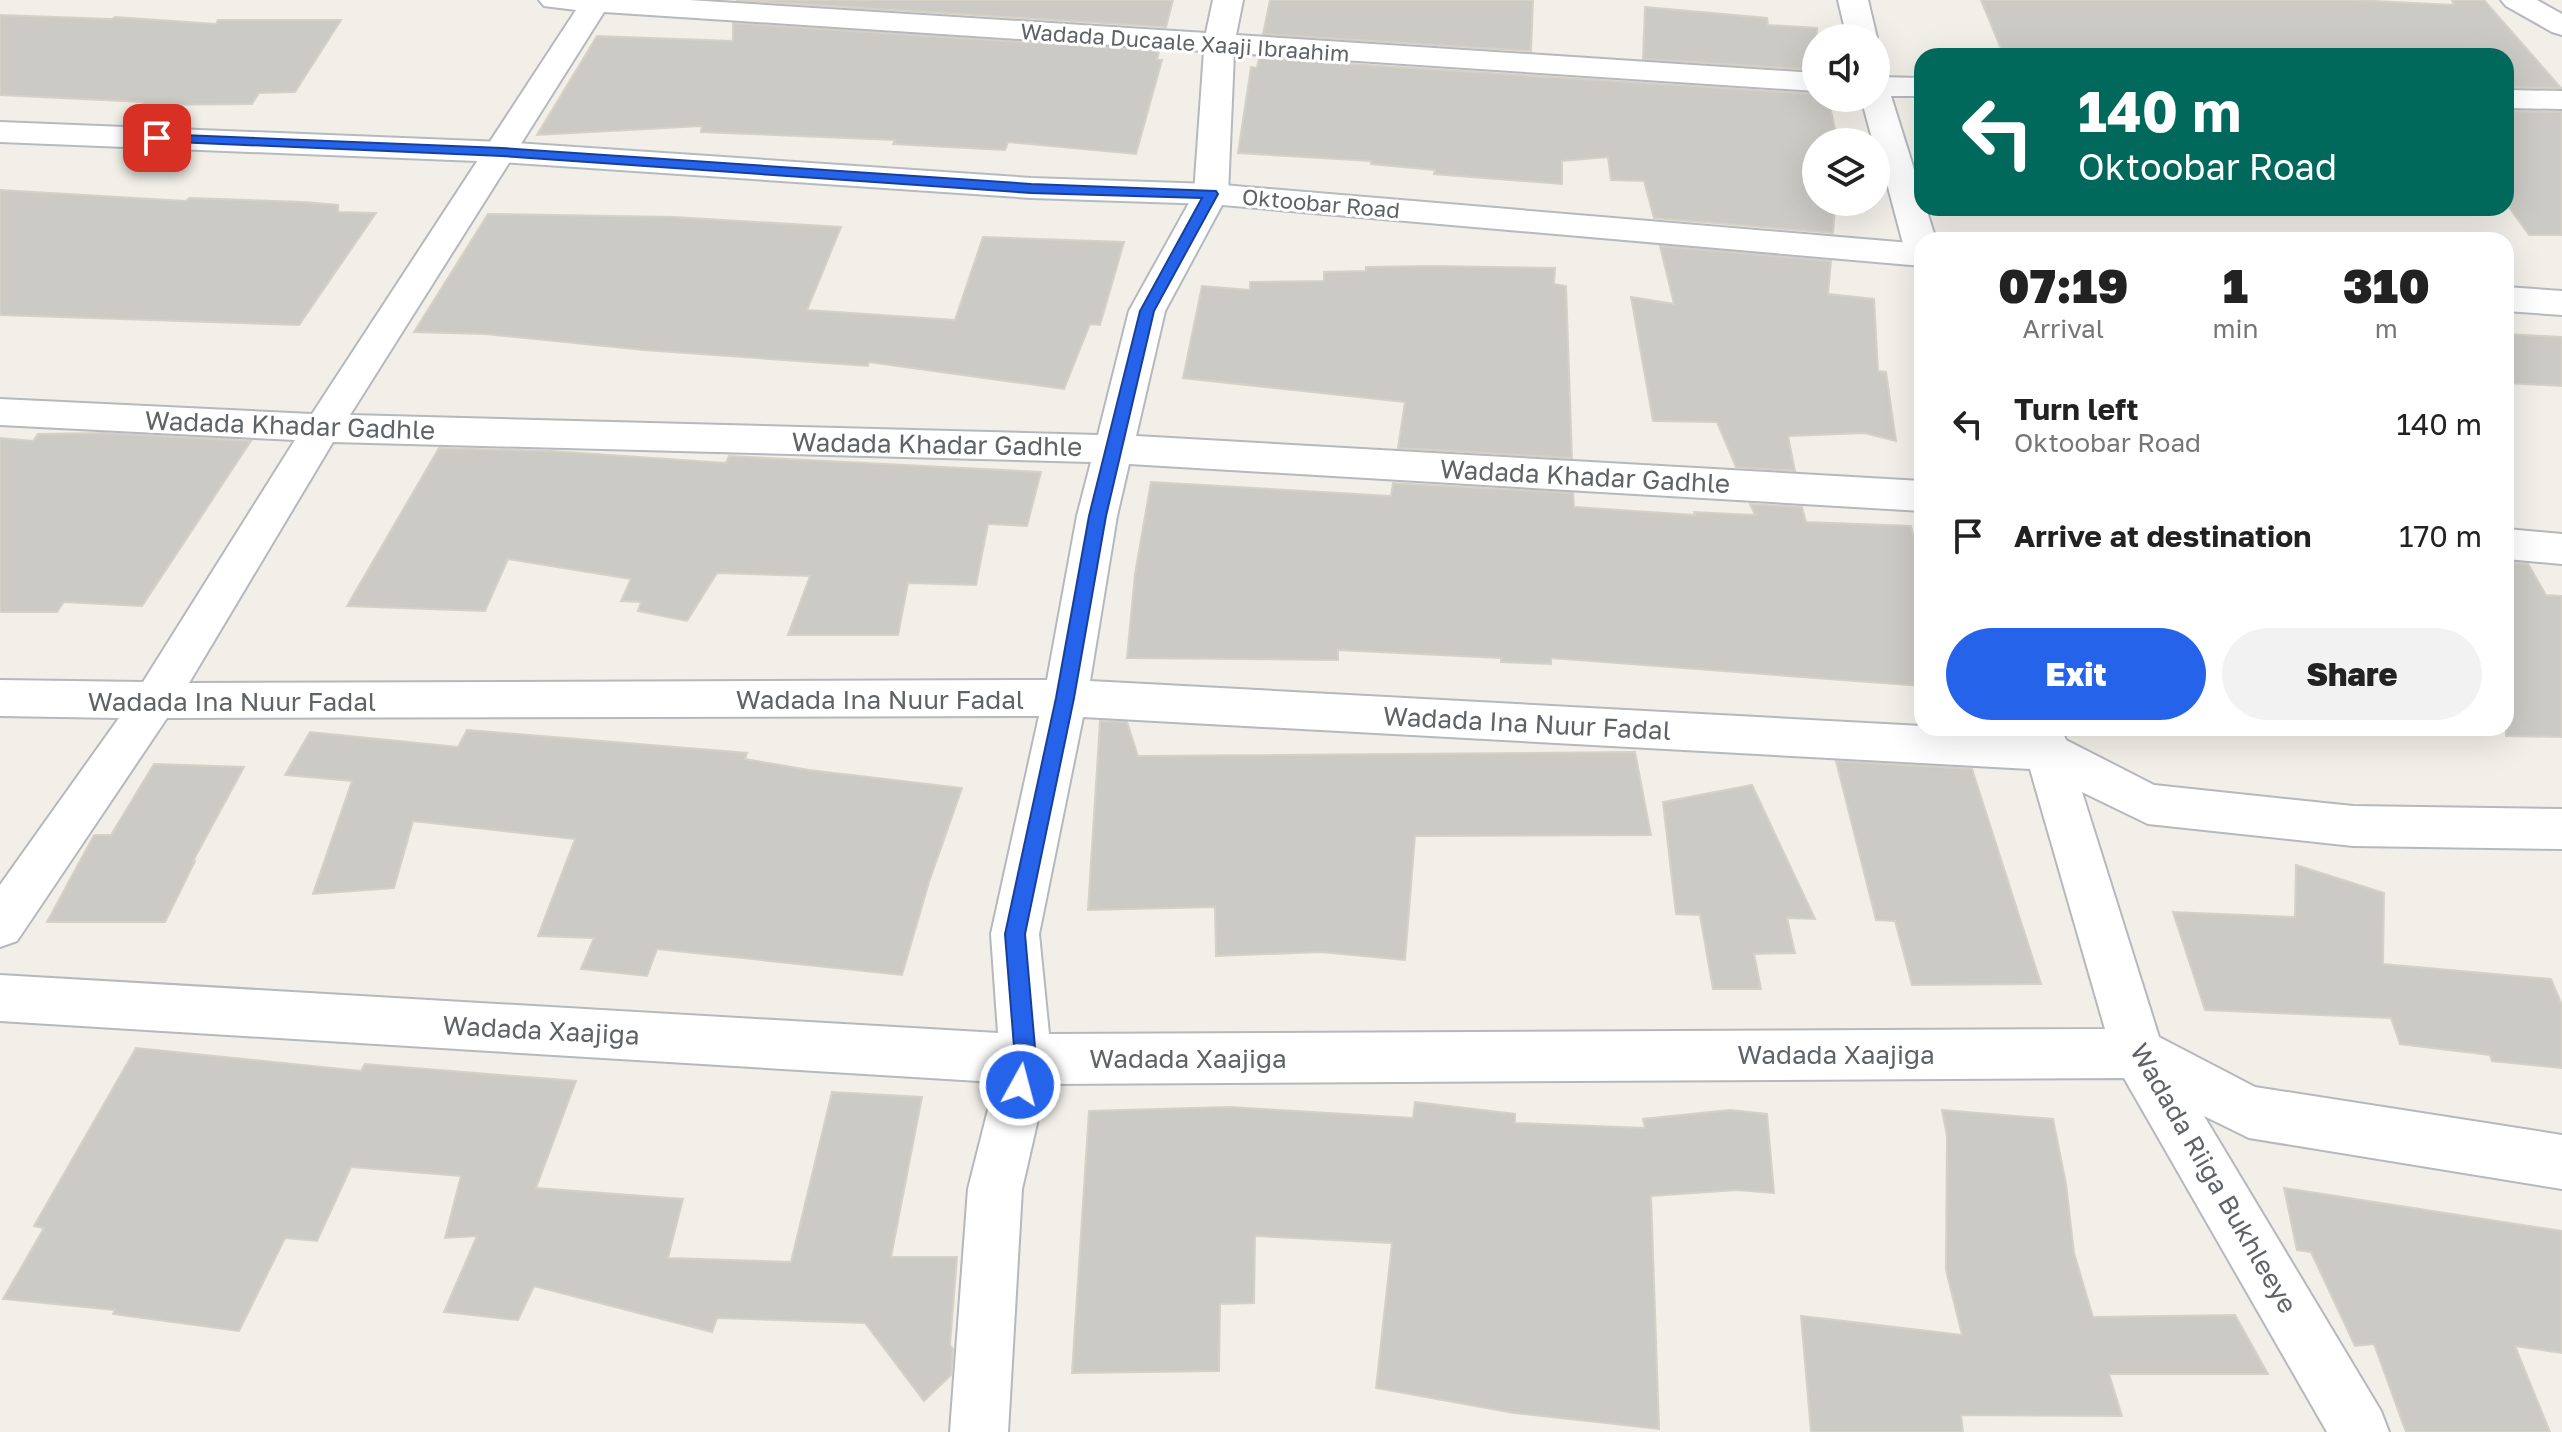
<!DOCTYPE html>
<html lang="en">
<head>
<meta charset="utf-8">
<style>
	:root { --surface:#fff; --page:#f2f2f2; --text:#222; --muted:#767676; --accent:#2563eb }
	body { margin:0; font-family:"Golos Text",sans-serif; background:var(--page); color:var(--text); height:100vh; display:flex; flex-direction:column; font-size:30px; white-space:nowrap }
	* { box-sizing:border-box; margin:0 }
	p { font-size:26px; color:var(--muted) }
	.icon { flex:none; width:44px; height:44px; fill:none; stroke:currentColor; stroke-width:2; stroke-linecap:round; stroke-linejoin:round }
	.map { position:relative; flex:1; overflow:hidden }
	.sheet { position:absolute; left:1914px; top:232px; width:600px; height:504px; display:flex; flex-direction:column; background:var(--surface); border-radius:24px; box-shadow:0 8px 32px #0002 }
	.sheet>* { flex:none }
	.guide { position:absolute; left:1914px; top:48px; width:600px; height:168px; border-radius:24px; box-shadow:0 8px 32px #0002; background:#00695c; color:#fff; overflow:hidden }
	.controls { position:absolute; left:1802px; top:24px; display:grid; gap:16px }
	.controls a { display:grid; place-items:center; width:88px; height:88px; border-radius:50%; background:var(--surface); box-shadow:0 8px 32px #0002; font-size:40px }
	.pin { position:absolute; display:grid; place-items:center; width:68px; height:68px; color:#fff; margin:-34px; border-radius:16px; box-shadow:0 4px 12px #0006 }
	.me { position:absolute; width:88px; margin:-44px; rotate:7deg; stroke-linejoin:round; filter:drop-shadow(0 0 6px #0008) }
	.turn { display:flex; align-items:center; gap:28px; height:168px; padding:0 32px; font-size:36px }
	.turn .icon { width:104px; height:104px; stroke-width:2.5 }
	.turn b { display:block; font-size:56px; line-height:68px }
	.eta { display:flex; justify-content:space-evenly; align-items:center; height:136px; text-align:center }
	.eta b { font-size:48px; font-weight:800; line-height:56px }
	.cta { display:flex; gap:16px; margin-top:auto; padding:16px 32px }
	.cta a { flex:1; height:92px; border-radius:48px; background:var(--accent); color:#fff; font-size:32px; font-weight:800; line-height:92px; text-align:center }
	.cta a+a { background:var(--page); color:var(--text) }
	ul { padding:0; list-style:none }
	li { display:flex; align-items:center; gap:24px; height:112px; padding:0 32px }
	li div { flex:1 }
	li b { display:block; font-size:30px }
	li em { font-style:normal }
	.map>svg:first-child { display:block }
	.building { fill:#cccac5; stroke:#d6d1c6; stroke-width:2 }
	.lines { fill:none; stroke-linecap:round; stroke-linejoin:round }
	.street-casing { stroke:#b5b8bc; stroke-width:4 }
	.secondary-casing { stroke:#b6babf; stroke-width:4 }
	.street { fill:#fff; fill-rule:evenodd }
	.secondary { fill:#fff; fill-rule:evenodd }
	.route { fill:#2563eb; stroke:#184099; stroke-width:2 }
	.labels { text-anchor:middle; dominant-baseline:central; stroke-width:6; stroke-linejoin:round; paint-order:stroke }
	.far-street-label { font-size:22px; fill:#5f6368; stroke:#fff }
	.street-label { font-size:26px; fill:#5f6368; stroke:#fff }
</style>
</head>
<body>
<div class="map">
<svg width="2562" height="1432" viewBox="0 0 2562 1432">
	<rect width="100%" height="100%" fill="#f1efe8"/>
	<g class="building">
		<path d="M736,0H1173L1166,27Z"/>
		<path d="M1270,0H1533L1531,51L1263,34Z"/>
		<path d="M1981,0H2355L2454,5L2452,0H2484L2561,88L2506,87V56H2004Z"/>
		<path d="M1645,7L1767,18L1768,25L1817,28L1816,70L1643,59Z"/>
		<path d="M0,15L112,19L115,17L216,24L218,20H341L295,92L259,93L252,104L141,105L143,102L0,95Z"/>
		<path d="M733,23L1159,51L1157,60H1162L1136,154L1008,142L1005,150L893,144L895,140L701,132L702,126L537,135L597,36L733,41Z"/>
		<path d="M1259,58L1816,94V98H1828L1838,142H1816V202H1852L1853,206H1835L1833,233L1654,218L1644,181L1611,180L1608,157L1562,161V184L1434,174L1435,170L1371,164V161L1238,153L1251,67L1257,68Z"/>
		<path d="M2506,111L2562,112V235H2529L2506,203Z"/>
		<path d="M0,190L186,201L189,198L304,202L338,205V212L376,213L299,325L0,315Z"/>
		<path d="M488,214L674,217L841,227L807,310L955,320L983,237L1124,242L1100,325L1090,324L1064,389L869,362L868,366L644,350L485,334L414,332Z"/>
		<path d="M1660,246L1831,261L1828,294L1874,299L1878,371L1886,372L1896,441L1864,433L1788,436L1795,471L1736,467L1717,422L1653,421L1631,297L1674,304Z"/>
		<path d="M1433,266L1555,268L1554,284L1566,286L1572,458L1398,448L1405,402L1183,378L1202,286L1250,290V282L1324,281V272L1366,271V267Z"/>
		<path d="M2506,334L2562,337V386L2506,383Z"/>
		<path d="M104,433L251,441L142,606L64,602L57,612H0V438L33,441L38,434Z"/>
		<path d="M439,448L552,451L726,463L729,456L1041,472L1027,526L988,524L976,585L908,583L898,635H788L810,576L717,573L687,621L638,611L641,602L621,601L631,579L508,559L485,611L347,606Z"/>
		<path d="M1151,482L1391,496L1393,483L1573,493L1574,507L1695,515L1694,512L1755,515L1750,504L1802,507L1806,522L1911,526L1922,572V686L1551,658V664L1501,662V658L1338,650V660L1127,658L1135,574Z"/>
		<path d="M2506,562L2528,564L2546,595L2562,596V737L2506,736Z"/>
		<path d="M1100,721L1127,722L1138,756L1635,752L1651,835L1415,836L1405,960L1321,952L1216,956L1215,907L1088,910Z"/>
		<path d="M467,730L747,753L745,759L809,770L962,788L929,882L902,975L657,949L647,976L581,969L594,938L538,936L575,839L413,821L394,888L313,894L352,781L285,775L310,732L458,747Z"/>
		<path d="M1836,761L1972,769L2041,984L1912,985L1895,921L1876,920Z"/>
		<path d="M154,764L244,767L193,861H195L165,922H47L94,835H111Z"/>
		<path d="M1752,785L1815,919L1787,918L1795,953L1754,954L1761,989H1713L1700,915L1676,914L1663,802Z"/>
		<path d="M2296,865L2384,893L2383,964L2551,979L2562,1005V1068L2492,1061L2490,1055L2400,1044L2391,1018L2205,1010L2173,912L2295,917Z"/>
		<path d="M136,1048L361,1071L365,1064L576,1081L536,1188L683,1199L668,1258L791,1262L832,1092L922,1097L891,1257H957L950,1345L953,1349L951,1375L924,1401L865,1323L717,1318L712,1332L534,1286L518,1320L444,1312L477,1236L445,1238L461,1176L351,1167L317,1241L285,1238L239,1331L113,1314L115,1310L3,1299L44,1228L34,1226Z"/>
		<path d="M1415,1102L1515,1114V1123L1645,1128L1643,1119L1730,1110L1767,1114L1774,1193L1737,1190L1651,1196L1659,1429L1514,1413L1376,1388L1392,1243L1255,1236L1254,1303L1220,1304L1219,1371L1072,1373L1089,1111L1228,1107L1413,1118Z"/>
		<path d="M1942,1110L2053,1119L2066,1184L2074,1253L2093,1317L2235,1315L2268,1374H2109L2122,1416L1961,1415L1963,1432H1811L1801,1316L1962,1335L1946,1270L1947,1136Z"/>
		<path d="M2284,1188L2562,1231V1353L2515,1346L2550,1432H2406L2374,1344L2355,1346L2311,1252L2297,1250Z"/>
	</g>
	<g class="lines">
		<g class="street-casing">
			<g id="street">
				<path d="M539,0H689L1206,33L1213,0H1243L1236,35L1816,73V91L1234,53L1228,194L1165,311L1136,436L1922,481V511L1129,464L1117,516L1090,681L1922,726V728L2024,731L2025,728H2061L2066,740L2154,785L2353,806L2562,809V849L2353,846L2148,824L2082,792L2159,1037L2255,1087L2562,1135V1189L2249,1138L2204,1116L2381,1411L2389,1432H2327L2124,1078L1046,1084L1022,1189L1008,1432H950L968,1189L995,1082L0,1021V975L998,1033L991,934L1039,716L167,718L17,941L0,947V885L119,718L0,716V680L143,682L295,440L0,425V399L312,414L576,10L544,6ZM604,12L1204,51L1194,194L1129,311L1098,435L350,415ZM333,442L1091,462L1077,516L1047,680L189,683ZM1083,717L2030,769L2105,1029L1049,1034L1039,934Z"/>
				<path d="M1838,0H1868L1877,38L1876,39L1847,38Z"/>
				<path d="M2501,0H2537L2562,14V35L2552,32L2506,6Z"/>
				<path d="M1876,77L1922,78V96H1891L1922,195V208H1926L1936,240H1922V262L1910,259L1905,251L1876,142H1873L1861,98H1876Z"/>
				<path d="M2506,90L2562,91V109L2506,108Z"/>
				<path d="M2506,529L2562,534V564L2506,559Z"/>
			</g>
		</g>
		<g class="secondary-casing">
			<g id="secondary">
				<path d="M0,122L502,142L1031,178L1211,184L1922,244V266L1211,204L1031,198L502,162L0,142Z"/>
				<path d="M2506,287L2562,291V315L2506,311Z"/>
			</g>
		</g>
		<use href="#street" class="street"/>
		<use href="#secondary" class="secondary"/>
	</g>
	<path class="route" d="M157,134L502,148L1031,184L1216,191L1218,194L1154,311L1106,516L1074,698L1025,934L1036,1059L1027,1092L1020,1095L1012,1092L1009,1085L1015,1059L1005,934L1056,698L1089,516L1140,311L1202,198L1031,193L502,156L152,141L150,138Z"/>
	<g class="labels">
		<g class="far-street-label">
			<text transform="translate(1185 42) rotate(4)">Wadada Ducaale Xaaji Ibraahim</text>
			<text transform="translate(1321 203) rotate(5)">Oktoobar Road</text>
		</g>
		<g class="street-label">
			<text transform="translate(290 425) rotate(2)">Wadada Khadar Gadhle</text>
			<text transform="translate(937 444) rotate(1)">Wadada Khadar Gadhle</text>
			<text transform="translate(1585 476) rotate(3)">Wadada Khadar Gadhle</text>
			<text x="880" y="699">Wadada Ina Nuur Fadal</text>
			<text x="232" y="701">Wadada Ina Nuur Fadal</text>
			<text transform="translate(1527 723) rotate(3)">Wadada Ina Nuur Fadal</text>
			<text transform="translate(541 1030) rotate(3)">Wadada Xaajiga</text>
			<text x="1836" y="1054">Wadada Xaajiga</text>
			<text x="1188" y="1058">Wadada Xaajiga</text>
			<text transform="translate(2214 1178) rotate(60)">Wadada Riiga Bukhleeye</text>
		</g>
	</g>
</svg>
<div class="controls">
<a><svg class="icon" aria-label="sound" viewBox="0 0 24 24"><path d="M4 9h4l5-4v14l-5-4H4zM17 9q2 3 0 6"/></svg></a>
<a><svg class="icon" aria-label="layers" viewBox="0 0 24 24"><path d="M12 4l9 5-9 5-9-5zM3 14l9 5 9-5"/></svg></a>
</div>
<div class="pin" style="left:157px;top:138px;background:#d93025"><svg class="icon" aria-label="arrive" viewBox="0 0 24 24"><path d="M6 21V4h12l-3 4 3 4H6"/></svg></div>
<svg class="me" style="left:1020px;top:1085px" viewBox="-20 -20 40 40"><circle r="17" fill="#2563eb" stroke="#fff" stroke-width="3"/><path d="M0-11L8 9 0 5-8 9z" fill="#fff"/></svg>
<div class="guide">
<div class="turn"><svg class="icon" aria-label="left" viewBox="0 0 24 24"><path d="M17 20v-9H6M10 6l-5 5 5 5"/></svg><div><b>140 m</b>Oktoobar Road</div></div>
</div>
<section class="sheet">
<div class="eta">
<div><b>07:19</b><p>Arrival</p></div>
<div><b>1</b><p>min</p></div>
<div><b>310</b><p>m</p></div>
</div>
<ul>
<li><svg class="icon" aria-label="left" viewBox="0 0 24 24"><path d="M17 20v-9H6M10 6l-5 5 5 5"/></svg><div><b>Turn left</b><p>Oktoobar Road</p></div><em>140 m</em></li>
<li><svg class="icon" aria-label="arrive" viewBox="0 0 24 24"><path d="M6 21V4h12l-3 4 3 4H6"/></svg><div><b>Arrive at destination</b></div><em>170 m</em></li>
</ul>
<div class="cta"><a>Exit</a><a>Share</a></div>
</section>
</div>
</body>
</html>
